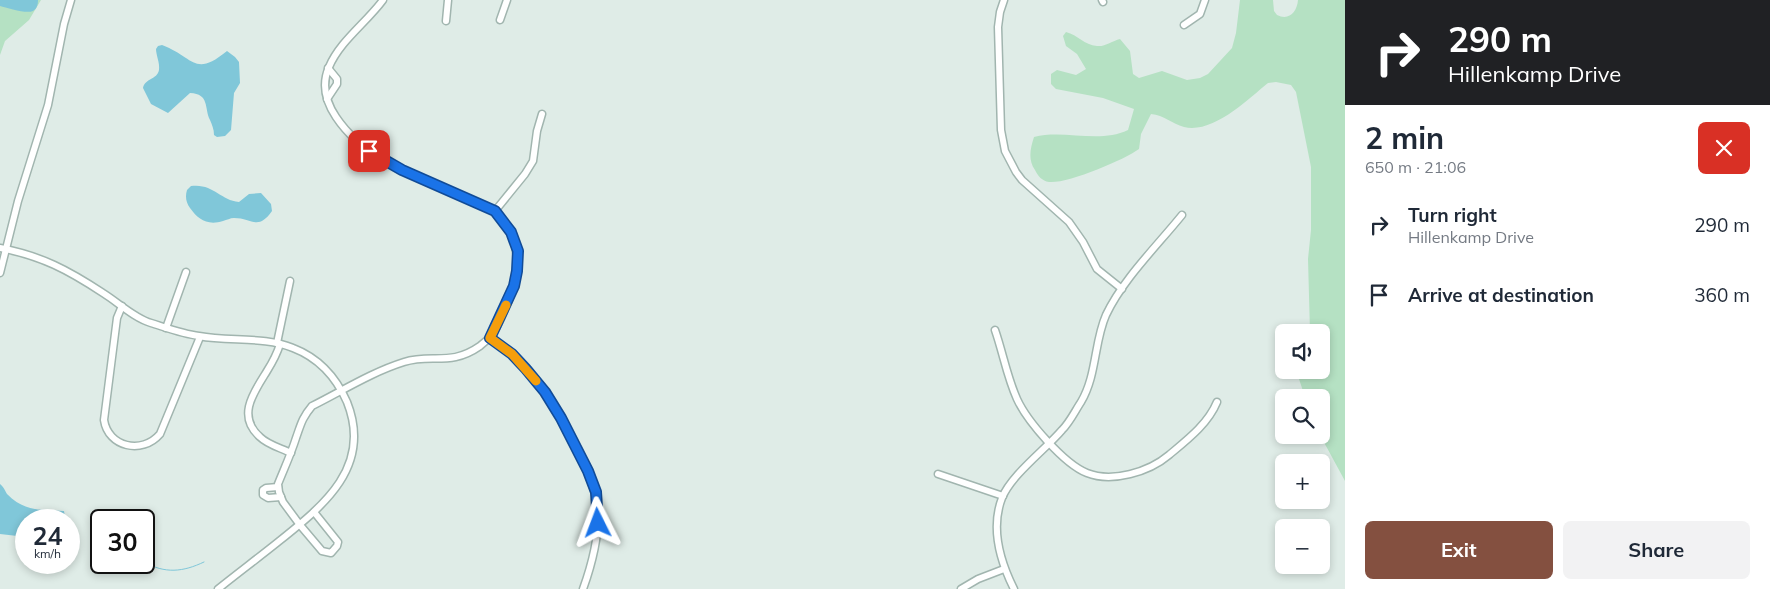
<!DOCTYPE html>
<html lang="en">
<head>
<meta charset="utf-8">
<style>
	:root { --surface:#fff; --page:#f2f2f3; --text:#1f2937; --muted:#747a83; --accent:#845040 }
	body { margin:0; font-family:Mulish,sans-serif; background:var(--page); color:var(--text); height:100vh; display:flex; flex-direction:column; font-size:19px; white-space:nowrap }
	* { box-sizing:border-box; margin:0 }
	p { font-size:16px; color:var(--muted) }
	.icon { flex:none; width:28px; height:28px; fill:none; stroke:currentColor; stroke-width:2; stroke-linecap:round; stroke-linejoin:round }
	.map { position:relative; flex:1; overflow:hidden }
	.side { display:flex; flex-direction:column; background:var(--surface); width:425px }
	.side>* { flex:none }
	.top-card { background:#202124; color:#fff; overflow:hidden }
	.controls { position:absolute; left:1275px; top:324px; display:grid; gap:10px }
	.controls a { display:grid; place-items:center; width:55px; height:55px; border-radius:8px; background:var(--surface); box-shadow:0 2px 8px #0003; font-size:25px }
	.speed { position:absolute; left:15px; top:509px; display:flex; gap:10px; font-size:25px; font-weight:700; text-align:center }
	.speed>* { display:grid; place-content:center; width:65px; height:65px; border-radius:50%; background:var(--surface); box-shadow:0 2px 8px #0003; line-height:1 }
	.speed small { font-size:12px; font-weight:400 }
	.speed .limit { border:2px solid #111; border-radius:8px; background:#fff; color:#111 }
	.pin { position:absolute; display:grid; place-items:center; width:42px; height:42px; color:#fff; margin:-21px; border-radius:10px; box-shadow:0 2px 8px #0006 }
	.me { position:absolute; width:55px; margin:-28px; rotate:357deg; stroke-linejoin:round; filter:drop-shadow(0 0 4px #0008) }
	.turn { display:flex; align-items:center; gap:18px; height:105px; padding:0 20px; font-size:22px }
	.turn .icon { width:65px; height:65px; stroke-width:2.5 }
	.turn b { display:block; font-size:35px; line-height:42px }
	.round { display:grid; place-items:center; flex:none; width:52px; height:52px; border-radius:8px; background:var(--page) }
	.head { display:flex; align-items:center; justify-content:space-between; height:85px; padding:0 20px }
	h1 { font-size:30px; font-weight:700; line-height:38px }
	.cta { display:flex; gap:10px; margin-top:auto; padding:10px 20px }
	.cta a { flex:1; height:58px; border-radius:8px; background:var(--accent); color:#fff; font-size:20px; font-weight:700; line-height:58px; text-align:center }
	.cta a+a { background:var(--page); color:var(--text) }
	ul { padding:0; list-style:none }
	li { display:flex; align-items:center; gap:15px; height:70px; padding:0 20px }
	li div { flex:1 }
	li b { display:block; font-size:19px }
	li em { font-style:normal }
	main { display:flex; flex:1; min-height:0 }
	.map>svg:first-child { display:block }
	.green { fill:#b5e1c3 }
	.water { fill:#80c7d9 }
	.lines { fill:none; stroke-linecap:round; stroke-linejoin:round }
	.stream { stroke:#80c7d9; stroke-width:1 }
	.minor-casing { stroke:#a1b5af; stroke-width:9 }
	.minor { stroke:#fff; stroke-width:6 }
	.route-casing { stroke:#114b97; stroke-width:12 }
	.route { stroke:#1a73e8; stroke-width:9 }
	.slow { stroke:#f59e0b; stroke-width:9 }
</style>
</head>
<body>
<main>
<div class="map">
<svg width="1345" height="589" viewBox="0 0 1345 589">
	<rect width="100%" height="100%" fill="#dfece7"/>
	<g class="green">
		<path d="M0,0H41L29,20L5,41L0,55Z"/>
		<path d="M1240,0H1273L1274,11L1277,15C1289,21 1297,12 1298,0H1345V481L1320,435L1321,398L1305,397L1296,370H1321V332H1310L1308,259L1311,230V167L1296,92L1291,85L1276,82L1268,83C1247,100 1213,134 1184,127C1172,124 1164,115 1151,114L1141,134L1139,149C1124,160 1067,184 1049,182C1042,181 1038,176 1035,170C1028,160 1030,149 1034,137C1064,129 1099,144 1128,130L1134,109L1103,98L1056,89L1051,84V74L1057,70L1076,75L1086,69L1077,54L1066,46L1063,36L1066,32C1078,35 1084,45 1097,46C1105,47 1112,41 1120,39L1130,51L1133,74L1139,78L1162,71L1187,80L1200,78L1208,74L1232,48L1236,33Z"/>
	</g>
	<g class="water">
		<path d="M0,0H38C38,4 37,9 33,11C27,14 7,8 0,6Z"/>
		<path d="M162,45C194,57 194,78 227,51L235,57L239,62L240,83L234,93L231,130L225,136L217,137L214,135C214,129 212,125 210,120C204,108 210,94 190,93L168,113L151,104L143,88C145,78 157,80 159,70C160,63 156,55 156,49L158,46Z"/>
		<path d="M191,186C213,183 220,200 239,202L249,194L261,193L271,204L272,211C258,231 252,218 234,218C230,218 227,220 223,221C207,226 198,219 190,208C186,202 185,197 187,190Z"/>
		<path d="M0,484C4,487 5,491 7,494C26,513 41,509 64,511L65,517L64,520H26V537L0,534Z"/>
	</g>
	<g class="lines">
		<g class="stream">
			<path d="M91,536L101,541"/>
			<path d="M144,562C165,574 183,572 204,562"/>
		</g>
		<g class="minor-casing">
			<g id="minor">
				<path d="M1004,0L1000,12L998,27L1001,130L1005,151L1016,172L1022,180L1069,222L1083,242L1097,269L1122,289"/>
				<path d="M1102,0L1103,2"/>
				<path d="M500,20L507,0"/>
				<path d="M446,21L448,0"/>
				<path d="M1184,25L1200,14L1205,0"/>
				<path d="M327,99L337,84V79L328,68"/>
				<path d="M495,211L525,174L533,161L537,131L542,114"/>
				<path d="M0,248C42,256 68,270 103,293C119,303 134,318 151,323C167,328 183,334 199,336C229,342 264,336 293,348C319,358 336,377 347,402C373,467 323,506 278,542C258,558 238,573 218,589"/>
				<path d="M0,273L18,201L48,105L64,24L71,0"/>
				<path d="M122,306L117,318L104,420C108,447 142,455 160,434L200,337"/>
				<path d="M166,328L186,272"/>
				<path d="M995,330C1003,353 1007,377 1017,399C1027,421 1064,464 1087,473C1112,483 1149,472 1169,455C1187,440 1208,424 1217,402"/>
				<path d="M490,337C497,343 505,348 511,353C540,379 559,413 576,447C586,467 596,488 598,511C599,538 592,564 583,589"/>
				<path d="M277,343L290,281"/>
				<path d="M280,344C277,354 272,363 267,371C254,392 236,416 260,437C268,445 281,448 291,453"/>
				<path d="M938,474L1003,496"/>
				<path d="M278,487L266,488L263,490V495L268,498L281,497"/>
				<path d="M314,512L338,542L337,546L331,553L322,551L300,525L283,502L279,492L278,484C284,469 291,454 296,438C301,424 302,418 312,406C342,391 372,372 404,362C432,353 450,367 480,346C483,343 488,340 491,336C499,325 512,295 515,281C521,254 515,232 496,212C488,205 468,199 458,195C414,176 364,159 336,117C326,102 321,85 329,67C340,41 366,23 383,0"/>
				<path d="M961,589L978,579L1004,569"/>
				<path d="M1014,589C1000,561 990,529 1002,498C1011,475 1046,449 1062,430C1070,422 1075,411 1081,402C1097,375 1094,342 1106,315C1123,279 1157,246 1182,215"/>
			</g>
		</g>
		<use href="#minor" class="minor"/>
	</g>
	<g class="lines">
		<g class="route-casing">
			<path id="route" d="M369,151L402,170L495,211L511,232L518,251L517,271L514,286L490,338L512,354L526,369L545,392L561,418L588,471L596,492L598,523"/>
		</g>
		<use href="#route" class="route"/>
		<path class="slow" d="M506,305L490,338L512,354L536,381"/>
	</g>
</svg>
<div class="controls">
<a><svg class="icon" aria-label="sound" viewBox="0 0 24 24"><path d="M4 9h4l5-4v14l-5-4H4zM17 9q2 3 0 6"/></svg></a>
<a><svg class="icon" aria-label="search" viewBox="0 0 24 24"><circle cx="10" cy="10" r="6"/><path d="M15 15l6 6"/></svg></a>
<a>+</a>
<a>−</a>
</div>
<div class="speed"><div>24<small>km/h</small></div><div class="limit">30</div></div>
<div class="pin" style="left:369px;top:151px;background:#d93025"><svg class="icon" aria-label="arrive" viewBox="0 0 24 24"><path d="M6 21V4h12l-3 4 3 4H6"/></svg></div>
<svg class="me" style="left:598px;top:523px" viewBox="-20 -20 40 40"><path d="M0-17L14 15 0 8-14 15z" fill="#1a73e8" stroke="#fff" stroke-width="4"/></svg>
</div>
<section class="side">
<div class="top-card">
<div class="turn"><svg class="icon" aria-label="right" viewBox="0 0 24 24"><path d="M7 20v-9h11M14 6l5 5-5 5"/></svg><div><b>290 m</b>Hillenkamp Drive</div></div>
</div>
<div class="head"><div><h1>2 min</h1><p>650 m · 21:06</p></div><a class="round" style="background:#d93025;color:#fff"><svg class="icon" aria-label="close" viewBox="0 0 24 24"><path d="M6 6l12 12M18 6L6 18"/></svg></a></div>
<ul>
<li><svg class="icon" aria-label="right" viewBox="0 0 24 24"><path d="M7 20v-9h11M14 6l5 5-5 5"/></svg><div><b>Turn right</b><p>Hillenkamp Drive</p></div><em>290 m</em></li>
<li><svg class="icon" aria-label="arrive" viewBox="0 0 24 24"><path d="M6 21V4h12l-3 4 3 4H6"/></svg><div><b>Arrive at destination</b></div><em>360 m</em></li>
</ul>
<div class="cta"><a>Exit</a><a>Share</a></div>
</section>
</main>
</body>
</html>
